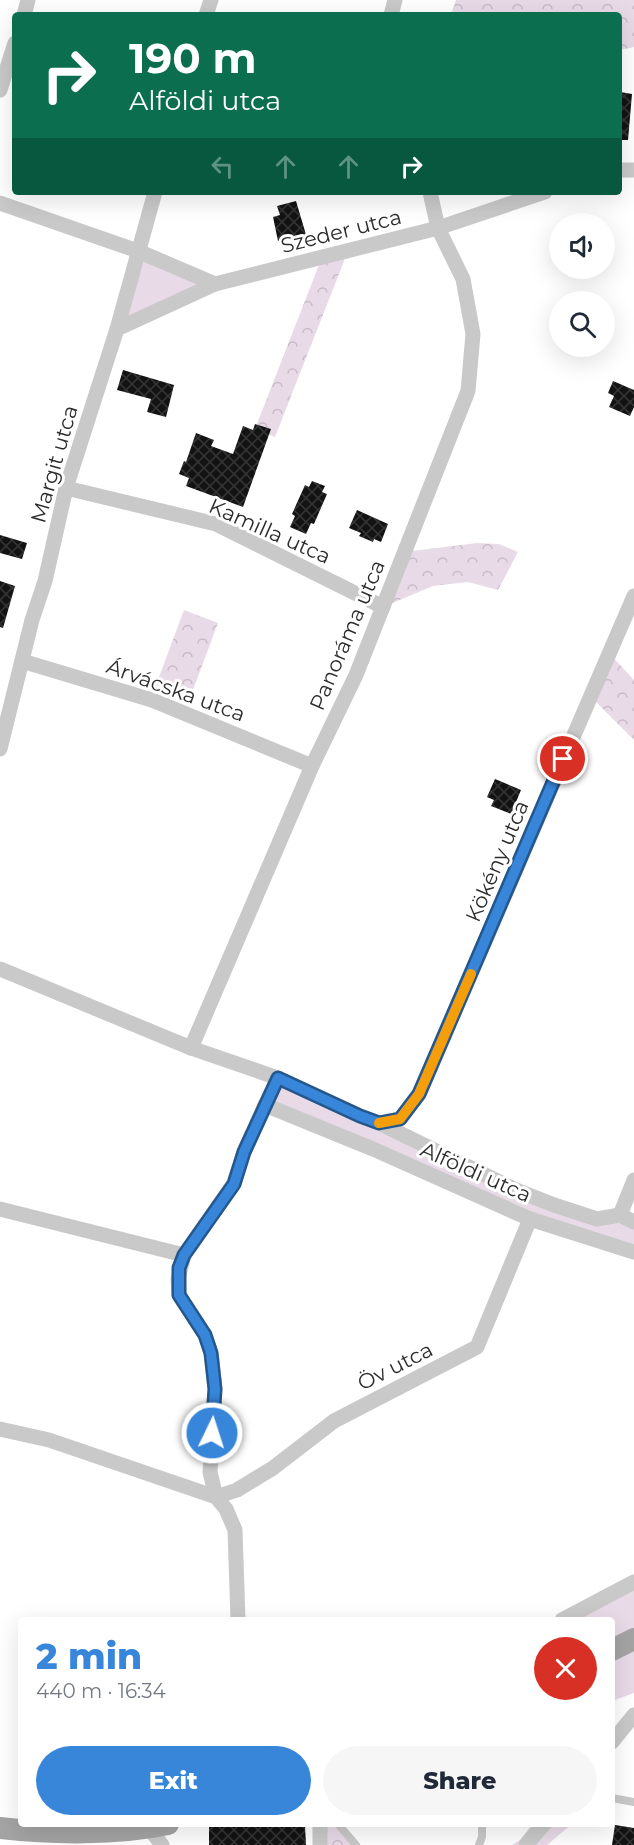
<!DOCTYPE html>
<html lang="en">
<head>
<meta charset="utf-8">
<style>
	:root { --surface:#fff; --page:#f6f6f7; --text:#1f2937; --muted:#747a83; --accent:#3886d9 }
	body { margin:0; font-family:Montserrat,sans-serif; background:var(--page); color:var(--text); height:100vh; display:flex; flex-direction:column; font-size:22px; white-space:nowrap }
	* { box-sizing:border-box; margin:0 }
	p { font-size:20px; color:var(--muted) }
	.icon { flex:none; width:33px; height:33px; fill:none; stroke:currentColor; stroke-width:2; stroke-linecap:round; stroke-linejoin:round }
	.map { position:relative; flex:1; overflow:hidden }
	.drawer { position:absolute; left:18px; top:1617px; width:597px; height:210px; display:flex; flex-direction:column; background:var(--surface); border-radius:6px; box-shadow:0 6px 24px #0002 }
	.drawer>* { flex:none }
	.guide { position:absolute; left:12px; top:12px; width:610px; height:183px; border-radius:6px; box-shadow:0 6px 24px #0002; background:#0b6e4f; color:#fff; overflow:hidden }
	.tools { position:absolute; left:549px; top:213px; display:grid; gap:12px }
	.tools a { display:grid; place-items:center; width:66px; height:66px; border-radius:50%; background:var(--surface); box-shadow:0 6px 24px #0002; font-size:30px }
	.pin { position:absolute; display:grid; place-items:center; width:51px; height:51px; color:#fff; margin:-26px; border:3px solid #fff; border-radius:50%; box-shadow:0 2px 6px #0007 }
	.me { position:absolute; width:66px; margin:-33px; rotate:4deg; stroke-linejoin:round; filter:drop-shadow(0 0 4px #0008) }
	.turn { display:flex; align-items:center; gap:21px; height:126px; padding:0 18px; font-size:27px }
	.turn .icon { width:78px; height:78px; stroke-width:2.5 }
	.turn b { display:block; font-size:42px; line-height:51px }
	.lanes { display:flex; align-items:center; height:57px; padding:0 18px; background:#0003; justify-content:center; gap:30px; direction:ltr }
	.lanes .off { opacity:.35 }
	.round { display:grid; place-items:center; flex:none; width:63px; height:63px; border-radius:32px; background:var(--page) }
	.headline { display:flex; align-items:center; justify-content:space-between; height:102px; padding:0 18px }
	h1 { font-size:36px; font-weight:800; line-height:45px; color:var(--accent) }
	.primary-button { display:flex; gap:12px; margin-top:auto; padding:12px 18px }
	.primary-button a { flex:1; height:69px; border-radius:36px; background:var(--accent); color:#fff; font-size:24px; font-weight:800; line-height:69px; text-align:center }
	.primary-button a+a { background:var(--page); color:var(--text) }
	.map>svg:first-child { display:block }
	.grass { fill:#e9dae8 }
	.forest { fill:url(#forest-crowns) }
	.building { fill:url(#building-cross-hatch) }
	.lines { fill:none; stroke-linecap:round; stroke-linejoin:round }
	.service { stroke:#c9c9c9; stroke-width:8 }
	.minor { stroke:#c9c9c9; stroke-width:15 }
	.primary { stroke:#a4a4a4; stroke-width:22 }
	.route-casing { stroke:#24578d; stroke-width:15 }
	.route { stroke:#3886d9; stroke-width:10 }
	.slow { stroke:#f59e0b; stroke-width:10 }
	.labels { text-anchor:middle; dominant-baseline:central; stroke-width:6; stroke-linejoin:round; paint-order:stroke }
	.street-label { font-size:21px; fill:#2c2c2c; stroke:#fff }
</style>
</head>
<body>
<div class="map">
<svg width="634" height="1845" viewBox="0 0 634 1845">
	<defs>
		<pattern id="forest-crowns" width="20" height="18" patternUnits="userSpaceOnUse" patternTransform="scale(1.5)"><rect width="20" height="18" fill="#e9dae8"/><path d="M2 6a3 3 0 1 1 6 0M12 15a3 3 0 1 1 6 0" fill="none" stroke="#c8bbc7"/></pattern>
		<pattern id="building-cross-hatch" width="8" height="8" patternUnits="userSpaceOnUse" patternTransform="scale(1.5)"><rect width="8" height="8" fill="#131313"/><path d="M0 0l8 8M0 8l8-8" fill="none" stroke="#363636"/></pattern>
	</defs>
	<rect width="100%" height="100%" fill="#fff"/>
	<g class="grass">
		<path d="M138,251L215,284L117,329Z"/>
		<path d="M278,1078L516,1190L634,1222V1252L530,1219L265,1105Z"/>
		<path d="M634,1582V1693L612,1701V1620H562Z"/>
		<path d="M532,1824H572L547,1845H512L520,1840Z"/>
	</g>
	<g class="forest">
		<path d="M456,0H634V47L620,50V15H451Z"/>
		<path d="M348,251L275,437L255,429L322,257Z"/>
		<path d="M477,543L499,544L518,552L498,590L468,582L433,586L383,607L404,552Z"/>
		<path d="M184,610L218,623L190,698L156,685Z"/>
		<path d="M609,653L634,680V740L591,697Z"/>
		<path d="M320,1824H338L356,1845H320Z"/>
	</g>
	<g class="building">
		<path d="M620,92L632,94L628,140H620Z"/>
		<path d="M296,201L307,238L290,243L289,238L278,241L273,217L280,215L277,206Z"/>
		<path d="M123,370L174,385L166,417L147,412L151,399L117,390Z"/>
		<path d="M613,381L634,390V407L630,416L609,407L614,396L608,393Z"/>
		<path d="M255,424L271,429L243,507L186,486L189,478L179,474L184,461L186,462L196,433L214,440L211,446L233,454L243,426L253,430Z"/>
		<path d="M312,481L325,486L322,492L327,494L314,524L311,523L306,534L290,527L295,516L292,514L305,485L309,487Z"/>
		<path d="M357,510L388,524L381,542L374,539L373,542L359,536L361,533L349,528Z"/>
		<path d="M0,535L27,543L22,559L0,553Z"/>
		<path d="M0,581L15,586L3,628L0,627Z"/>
		<path d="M495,779L521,790L511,814L491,806L494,800L487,797Z"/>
		<path d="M615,1825L634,1828V1845H612Z"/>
		<path d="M305,1826L306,1845H209V1827Z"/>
	</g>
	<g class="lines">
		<g class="service">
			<path d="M612,1798L634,1802"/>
			<path d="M338,1824L356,1845"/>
			<path d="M479,1845L482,1837V1824"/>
		</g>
		<g class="minor">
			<path d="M24,15L28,0"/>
			<path d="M206,15L211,0"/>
			<path d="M391,15L395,0"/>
			<path d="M0,90L15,43"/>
			<path d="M620,170H634"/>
			<path d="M0,203L138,251L215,284L438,228L545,192"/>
			<path d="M117,329L215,284"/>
			<path d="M66,488L216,524L383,607"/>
			<path d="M22,661L152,700L312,766"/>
			<path d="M0,749L32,620L45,581L66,488L117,329L155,192"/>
			<path d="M0,969L191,1048L278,1078L360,1116L379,1123L516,1190L554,1205L597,1219L620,1215L634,1222"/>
			<path d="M191,1048L312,766L356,675L468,391L473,334L463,279L438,228L430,192"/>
			<path d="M278,1078L265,1105L373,1149L530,1219L634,1252"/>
			<path d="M379,1123L400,1119L419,1094L634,596"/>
			<path d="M0,1209L184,1255"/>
			<path d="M620,1215L634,1180"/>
			<path d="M0,1429L49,1440L216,1497L237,1490L273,1468L334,1421L477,1347L530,1219"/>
			<path d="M238,1620L235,1530L226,1509L216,1497L210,1472L215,1389L211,1353L205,1335L179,1295L178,1279L184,1255L234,1183L244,1152L265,1105"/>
			<path d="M562,1620L634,1582"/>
			<path d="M612,1742L634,1715"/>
			<path d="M320,1824V1845"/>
			<path d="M149,1828L162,1845"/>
			<path d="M526,1845L544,1824"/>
		</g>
		<g class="primary">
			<path d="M612,1650L634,1639"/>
			<path d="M0,1828C53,1834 116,1835 168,1824"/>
		</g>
	</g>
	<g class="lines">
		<g class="route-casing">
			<path id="route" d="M212,1433L215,1389L211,1353L205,1335L179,1295V1268L184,1255L234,1184L244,1152L278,1078L360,1116L379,1123L400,1119L419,1094L563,759"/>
		</g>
		<use href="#route" class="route"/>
		<path class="slow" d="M379,1123L400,1119L419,1094L471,974"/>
	</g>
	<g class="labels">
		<g class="street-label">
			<text transform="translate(341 231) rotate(-14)">Szeder utca</text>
			<text transform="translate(54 464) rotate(-74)">Margit utca</text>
			<text transform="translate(270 531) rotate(24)">Kamilla utca</text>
			<text transform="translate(347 635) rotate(-67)">Panoráma utca</text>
			<text transform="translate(176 690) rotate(20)">Árvácska utca</text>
			<text transform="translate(497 861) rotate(-67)">Kökény utca</text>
			<text transform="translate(476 1172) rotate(24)">Alföldi utca</text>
			<text transform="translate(395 1366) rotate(-27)">Öv utca</text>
		</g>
	</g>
</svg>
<div class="tools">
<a><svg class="icon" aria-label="sound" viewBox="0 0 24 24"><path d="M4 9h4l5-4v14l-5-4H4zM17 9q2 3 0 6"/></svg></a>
<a><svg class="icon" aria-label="search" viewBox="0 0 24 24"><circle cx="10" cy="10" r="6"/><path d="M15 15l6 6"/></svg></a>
</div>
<div class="pin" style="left:563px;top:759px;background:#d93025"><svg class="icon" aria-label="arrive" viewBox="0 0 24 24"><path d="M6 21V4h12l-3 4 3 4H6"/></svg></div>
<svg class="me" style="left:212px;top:1433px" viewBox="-20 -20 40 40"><circle r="17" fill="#3886d9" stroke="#fff" stroke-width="3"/><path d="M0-11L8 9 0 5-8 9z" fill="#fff"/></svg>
<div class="guide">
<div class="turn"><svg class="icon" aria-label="right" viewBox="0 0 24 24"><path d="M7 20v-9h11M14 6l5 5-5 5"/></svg><div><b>190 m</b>Alföldi utca</div></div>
<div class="lanes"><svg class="icon off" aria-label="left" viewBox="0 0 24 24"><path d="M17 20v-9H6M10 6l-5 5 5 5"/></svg><svg class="icon off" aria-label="ahead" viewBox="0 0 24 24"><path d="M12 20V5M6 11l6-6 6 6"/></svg><svg class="icon off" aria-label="ahead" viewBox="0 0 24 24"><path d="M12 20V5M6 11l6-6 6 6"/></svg><svg class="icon" aria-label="right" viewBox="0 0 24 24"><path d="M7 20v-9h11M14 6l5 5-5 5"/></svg></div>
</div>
<section class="drawer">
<div class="headline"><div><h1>2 min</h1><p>440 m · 16:34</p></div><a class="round" style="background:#d93025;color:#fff"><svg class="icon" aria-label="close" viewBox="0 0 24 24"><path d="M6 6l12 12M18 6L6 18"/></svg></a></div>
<div class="primary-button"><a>Exit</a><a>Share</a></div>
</section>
</div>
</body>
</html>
